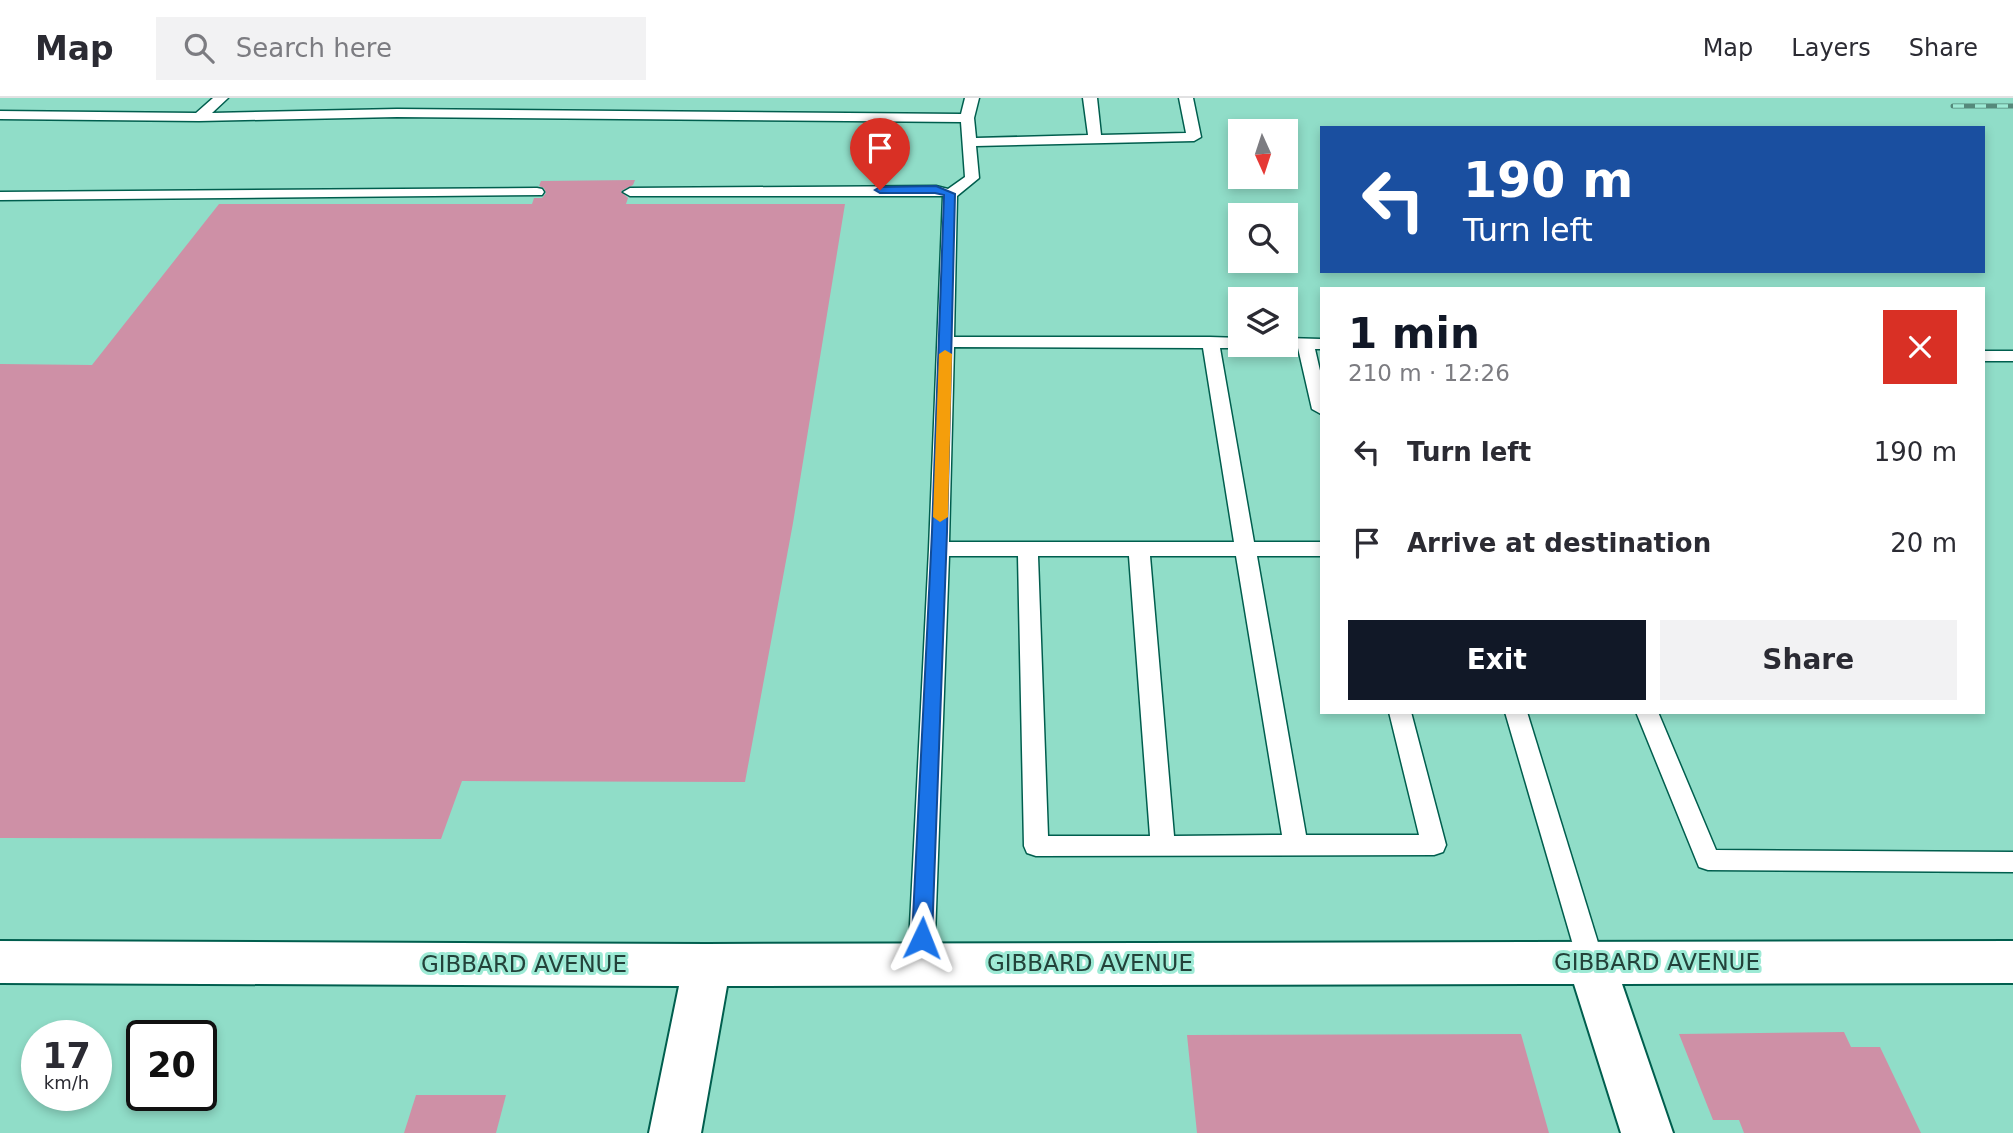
<!DOCTYPE html>
<html lang="en">
<head>
<meta charset="utf-8">
<style>
	:root { --surface:#fff; --page:#f2f2f3; --text:#2b2b33; --muted:#7c7c81; --line:#e1e1e2; --accent:#111827 }
	body { margin:0; font-family:"DejaVu Sans",sans-serif; background:var(--page); color:var(--text); height:100vh; display:flex; flex-direction:column; font-size:26px; white-space:nowrap }
	* { box-sizing:border-box; margin:0 }
	p { font-size:23px; color:var(--muted) }
	.icon { flex:none; width:38px; height:38px; fill:none; stroke:currentColor; stroke-width:2; stroke-linecap:round; stroke-linejoin:round }
	.map { position:relative; flex:1; overflow:hidden }
	.sheet { position:absolute; left:1320px; top:189px; width:665px; height:427px; display:flex; flex-direction:column; background:var(--surface); border-radius:0px; box-shadow:0 4px 10px #0003 }
	.sheet>* { flex:none }
	.guide { position:absolute; left:1320px; top:28px; width:665px; height:147px; border-radius:0px; box-shadow:0 4px 10px #0003; background:#1a4fa0; color:#fff; overflow:hidden }
	.needle { width:46px; rotate:177deg }
	.buttons { position:absolute; left:1228px; top:21px; display:grid; gap:14px }
	.buttons a { display:grid; place-items:center; width:70px; height:70px; border-radius:0px; background:var(--surface); box-shadow:0 4px 10px #0003; font-size:35px }
	.speed { position:absolute; left:21px; top:922px; display:flex; gap:14px; font-size:35px; font-weight:700; text-align:center }
	.speed>* { display:grid; place-content:center; width:91px; height:91px; border-radius:50%; background:var(--surface); box-shadow:0 4px 10px #0003; line-height:1 }
	.speed small { font-size:18px; font-weight:400 }
	.speed .limit { border:4px solid #111; border-radius:10px; background:#fff; color:#111 }
	.pin { position:absolute; display:grid; place-items:center; width:60px; height:60px; color:#fff; margin:-72px -30px; border-radius:50% 50% 50% 0; rotate:-45deg; box-shadow:0 0 7px #0007 }
	.pin .icon { rotate:45deg }
	.me { position:absolute; width:77px; margin:-38px; rotate:2deg; stroke-linejoin:round; filter:drop-shadow(0 0 5px #0008) }
	.turn { display:flex; align-items:center; gap:24px; height:147px; padding:0 28px; font-size:32px }
	.turn .icon { width:91px; height:91px; stroke-width:2.5 }
	.turn b { display:block; font-size:49px; line-height:60px }
	.round { display:grid; place-items:center; flex:none; width:74px; height:74px; border-radius:0px; background:var(--page) }
	.headline { display:flex; align-items:center; justify-content:space-between; height:119px; padding:0 28px }
	h1 { font-size:42px; font-weight:700; line-height:52px; color:var(--accent) }
	.primary-button { display:flex; gap:14px; margin-top:auto; padding:14px 28px }
	.primary-button a { flex:1; height:80px; border-radius:0px; background:var(--accent); color:#fff; font-size:28px; font-weight:700; line-height:80px; text-align:center }
	.primary-button a+a { background:var(--page); color:var(--text) }
	ul { padding:0; list-style:none }
	li { display:flex; align-items:center; gap:21px; height:91px; padding:0 28px }
	li div { flex:1 }
	li b { display:block; font-size:26px }
	li em { font-style:normal }
	header { display:flex; align-items:center; gap:42px; box-sizing:border-box; height:98px; padding:0 35px; background:var(--surface); border-bottom:2px solid var(--line) }
	header strong { font-size:33px }
	nav { display:flex; gap:38px; margin-inline-start:auto; font-size:24px }
	.search { width:490px; height:63px; background:var(--page); display:flex; align-items:center; gap:18px; box-sizing:border-box; padding:0 24px; border-radius:0px; color:var(--muted); font-size:26px }
	.map>svg:first-child { display:block }
	.building { fill:#ce90a6 }
	.lines { fill:none; stroke-linecap:round; stroke-linejoin:round }
	.lane-casing { stroke:#005e4e; stroke-width:3 }
	.street-casing { stroke:#005e4e; stroke-width:4 }
	.lane { fill:#fff; fill-rule:evenodd }
	.street { fill:#fff; fill-rule:evenodd }
	.rail-casing { stroke:#55897b; stroke-width:5 }
	.rail { stroke:#9dead5; stroke-width:3.5; stroke-dasharray:11; stroke-linecap:butt }
	.route { fill:#1a73e8; stroke:#114b97; stroke-width:2 }
	.slow { fill:#f59e0b }
	.labels { text-anchor:middle; dominant-baseline:central; stroke-width:6; stroke-linejoin:round; paint-order:stroke }
	.near-street-label { font-size:23px; fill:#23423a; stroke:#9dead5 }
</style>
</head>
<body>
<header>
<strong>Map</strong>
<div class="search"><svg class="icon" aria-label="search" viewBox="0 0 24 24"><circle cx="10" cy="10" r="6"/><path d="M15 15l6 6"/></svg>Search here</div>
<nav><a>Map</a><a>Layers</a><a>Share</a></nav>
</header>
<div class="map">
<svg width="2013" height="1035" viewBox="0 0 2013 1035">
	<rect width="100%" height="100%" fill="#90ddc8"/>
	<g class="building">
		<path d="M635,82L633,87L621,93L628,100L626,106H845L793,425L745,684L462,683L441,741L0,740V266L92,267L219,106H532L534,100H542L546,95L544,90L539,88L541,83Z"/>
		<path d="M1844,934L1851,949H1880L1921,1035H1744L1739,1022H1713L1679,936Z"/>
		<path d="M1521,936L1549,1035H1197L1187,937Z"/>
		<path d="M416,997H506L496,1035H404Z"/>
	</g>
	<g class="lines">
		<g class="lane-casing">
			<g id="lane">
				<path d="M213,0H228L212,15L397,11L961,16L965,0H979L974,20L976,40L1088,37L1083,0H1097L1101,37L1186,35L1179,0H1193L1201,39L1194,43L976,48L979,80L957,98L954,239H1210L1241,240V247H1248L1241,250H1220L1254,444H1321V458H1257L1306,737H1419L1389,614H1411L1446,747L1443,754L1434,757L1036,758L1027,755L1024,748L1018,458H949L934,866L930,874L921,878L912,874L908,866L929,451L943,98H630L623,94L630,90L936,88L948,91L965,79L961,24L397,19L199,23L0,21V13L196,15ZM954,249L1203,250L1234,444H949ZM1038,458H1129L1150,738H1048ZM1150,458H1236L1282,737L1174,738Z"/>
				<path d="M537,90L542,91L544,94L542,97L0,102V94Z"/>
				<path d="M1286,240L1321,241V251H1315L1321,277V316L1312,311L1298,250L1279,247H1286Z"/>
				<rect x="1983" y="253" width="30" height="10"/>
				<path d="M1505,614H1527L1604,864L1600,872L1591,876L1582,872L1578,864Z"/>
				<path d="M1636,614H1658L1716,752L2013,754V774L1708,772L1699,769Z"/>
			</g>
		</g>
		<g class="street-casing">
			<path id="street" d="M0,843L707,846L2013,843V885L1622,886L1673,1035H1621L1574,886L727,888L701,1035H649L679,888L0,885Z"/>
		</g>
		<use href="#lane" class="lane"/>
		<use href="#street" class="street"/>
		<g class="rail-casing">
			<path id="rail" d="M1953,8H2013"/>
		</g>
		<use href="#rail" class="rail"/>
	</g>
	<path class="route" d="M936,88L955,96L947,434L932,840L929,846L922,849L915,846L912,840L932,434L944,97L935,95H880L875,92L880,89Z"/>
	<path class="slow" d="M945,252L952,256L948,419L940,424L933,419L939,256Z"/>
	<g class="labels">
		<g class="near-street-label">
			<text x="1657" y="864">GIBBARD AVENUE</text>
			<text x="1090" y="865">GIBBARD AVENUE</text>
			<text x="524" y="866">GIBBARD AVENUE</text>
		</g>
	</g>
</svg>
<div class="buttons">
<a><svg class="needle" viewBox="-14 -14 28 28"><path d="M0-13l5 13h-10z" fill="#e53935"/><path d="M0 13l5-13h-10z" fill="#7c7c81"/></svg></a>
<a><svg class="icon" aria-label="search" viewBox="0 0 24 24"><circle cx="10" cy="10" r="6"/><path d="M15 15l6 6"/></svg></a>
<a><svg class="icon" aria-label="layers" viewBox="0 0 24 24"><path d="M12 4l9 5-9 5-9-5zM3 14l9 5 9-5"/></svg></a>
</div>
<div class="speed"><div>17<small>km/h</small></div><div class="limit">20</div></div>
<div class="pin" style="left:880px;top:92px;background:#d93025"><svg class="icon" aria-label="arrive" viewBox="0 0 24 24"><path d="M6 21V4h12l-3 4 3 4H6"/></svg></div>
<svg class="me" style="left:922px;top:840px" viewBox="-20 -20 40 40"><path d="M0-17L14 15 0 8-14 15z" fill="#1a73e8" stroke="#fff" stroke-width="4"/></svg>
<div class="guide">
<div class="turn"><svg class="icon" aria-label="left" viewBox="0 0 24 24"><path d="M17 20v-9H6M10 6l-5 5 5 5"/></svg><div><b>190 m</b>Turn left</div></div>
</div>
<section class="sheet">
<div class="headline"><div><h1>1 min</h1><p>210 m · 12:26</p></div><a class="round" style="background:#d93025;color:#fff"><svg class="icon" aria-label="close" viewBox="0 0 24 24"><path d="M6 6l12 12M18 6L6 18"/></svg></a></div>
<ul>
<li><svg class="icon" aria-label="left" viewBox="0 0 24 24"><path d="M17 20v-9H6M10 6l-5 5 5 5"/></svg><div><b>Turn left</b></div><em>190 m</em></li>
<li><svg class="icon" aria-label="arrive" viewBox="0 0 24 24"><path d="M6 21V4h12l-3 4 3 4H6"/></svg><div><b>Arrive at destination</b></div><em>20 m</em></li>
</ul>
<div class="primary-button"><a>Exit</a><a>Share</a></div>
</section>
</div>
</body>
</html>
